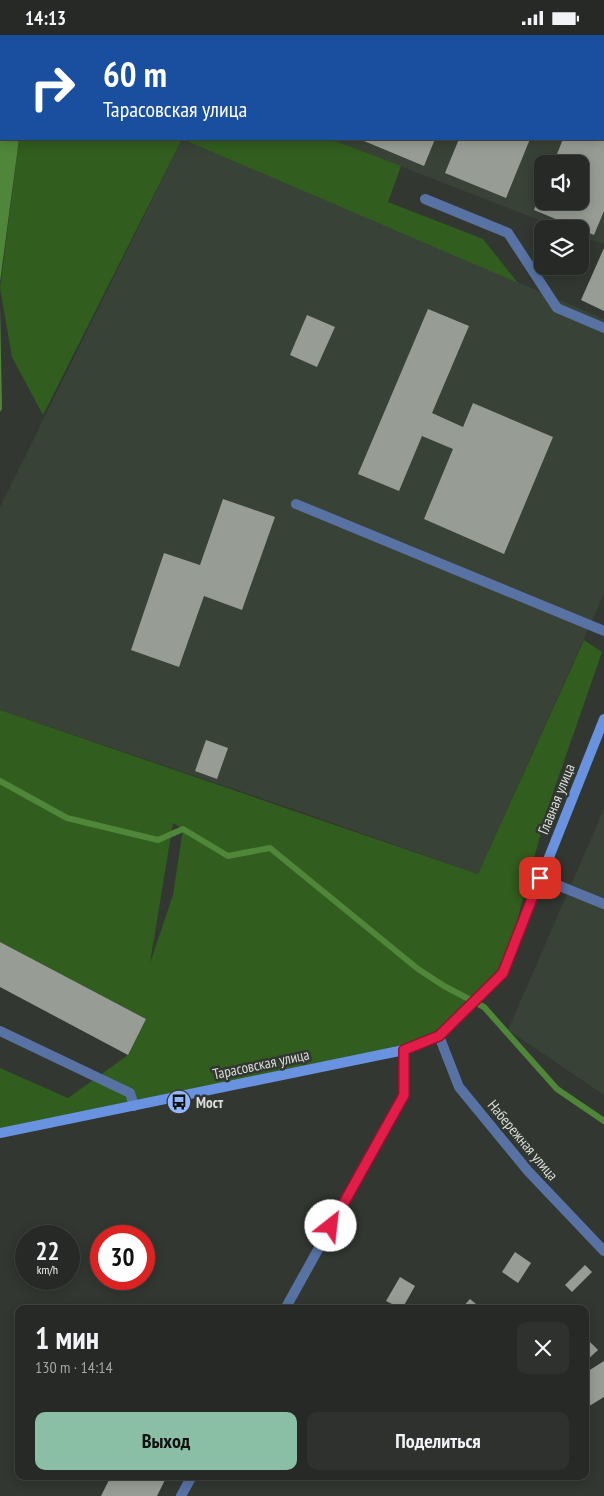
<!DOCTYPE html>
<html lang="ru">
<head>
<meta charset="utf-8">
<style>
	:root { --surface:#262925; --page:#2e312d; --text:#f1f3f6; --muted:#a4a6a7; --line:#424542; --accent:#8abfa5 }
	body { margin:0; font-family:"PT Sans Narrow",sans-serif; background:var(--page); color:var(--text); height:100vh; display:flex; flex-direction:column; font-size:19px; white-space:nowrap }
	* { box-sizing:border-box; margin:0 }
	p { font-size:16px; color:var(--muted) }
	.icon { flex:none; width:28px; height:28px; fill:none; stroke:currentColor; stroke-width:2; stroke-linecap:round; stroke-linejoin:round }
	.map { position:relative; flex:1; overflow:hidden }
	.panel { position:absolute; left:15px; top:1270px; width:574px; height:175px; display:flex; flex-direction:column; background:var(--surface); border-radius:10px; box-shadow:0 2px 12px #0003,0 0 0 1px var(--line) }
	.panel>* { flex:none }
	.hud { position:absolute; left:0px; top:0px; width:605px; height:105px; box-shadow:0 2px 12px #0003,0 0 0 1px var(--line); background:#1a4fa0; color:#fff; overflow:hidden }
	.controls { position:absolute; left:534px; top:120px; display:grid; gap:10px }
	.controls a { display:grid; place-items:center; width:55px; height:55px; border-radius:10px; background:var(--surface); box-shadow:0 2px 12px #0003,0 0 0 1px var(--line); font-size:25px }
	.speed { position:absolute; left:15px; top:1190px; display:flex; gap:10px; font-size:25px; font-weight:700; text-align:center }
	.speed>* { display:grid; place-content:center; width:65px; height:65px; border-radius:50%; background:var(--surface); box-shadow:0 2px 12px #0003,0 0 0 1px var(--line); line-height:1 }
	.speed small { font-size:12px; font-weight:400 }
	.speed .limit { border:8px solid #d22; background:#fff; color:#111 }
	.pin { position:absolute; display:grid; place-items:center; width:42px; height:42px; color:#fff; margin:-21px; border-radius:10px; box-shadow:0 2px 8px #0006 }
	.me { position:absolute; width:55px; margin:-28px; rotate:29deg; stroke-linejoin:round; filter:drop-shadow(0 0 4px #0008) }
	.turn { display:flex; align-items:center; gap:18px; height:105px; padding:0 20px; font-size:22px }
	.turn .icon { width:65px; height:65px; stroke-width:2.5 }
	.turn b { display:block; font-size:35px; line-height:42px }
	.round { display:grid; place-items:center; flex:none; width:52px; height:52px; border-radius:10px; background:var(--page) }
	.head { display:flex; align-items:center; justify-content:space-between; height:85px; padding:0 20px }
	h1 { font-size:30px; font-weight:700; line-height:38px }
	.cta { display:flex; gap:10px; margin-top:auto; padding:10px 20px }
	.cta a { flex:1; height:58px; border-radius:10px; background:var(--accent); color:#111; font-size:20px; font-weight:700; line-height:58px; text-align:center }
	.cta a+a { background:var(--page); color:var(--text) }
	.status { display:flex; justify-content:space-between; align-items:center; height:35px; padding:0 25px; background:var(--surface); direction:ltr }
	.status svg { height:14px; fill:currentColor }
	.map>svg:first-child { display:block }
	.built { fill:#394236; fill-rule:evenodd }
	.green { fill:#315d1e; fill-rule:evenodd }
	.water { fill:#4f8639 }
	.lines { fill:none; stroke-linecap:round; stroke-linejoin:round }
	.stream { stroke:#4f8639; stroke-width:6 }
	.building { fill:#979d95 }
	.lane { stroke:#5772a3; stroke-width:10 }
	.street { stroke:#5772a3; stroke-width:10 }
	.secondary { stroke:#6992e0; stroke-width:10 }
	.route-casing { stroke:#92132f; stroke-width:12 }
	.route { stroke:#e11d48; stroke-width:9 }
	.labels { text-anchor:middle; dominant-baseline:central; stroke-width:5; stroke-linejoin:round; paint-order:stroke }
	.street-label { font-size:15px; fill:#dbdeda; stroke:#323731 }
	.poi-label { font-size:15px; font-weight:bold; fill:#dbdeda; stroke:#323731; text-anchor:start }
</style>
</head>
<body>
<div class="status"><b>14:13</b><svg viewBox="0 0 49 12"><path d="M0 12V9h3v3zM5 12V6h3v6zM10 12V3h3v9zM15 12V0h3v12zM26 1h20v11H26zM47 4h2v5h-2z"/></svg></div>
<div class="map">
<svg width="604" height="1461" viewBox="0 0 604 1461">
	<rect width="100%" height="100%" fill="#323731"/>
	<g class="built">
		<path d="M378,0H604V209L580,201V194H562L330,104H604V1H377ZM542,129H580V166H542Z"/>
		<path d="M182,104L604,284V559L478,839L287,772L0,675V472Z"/>
		<path d="M604,774V1060L508,995Z"/>
	</g>
	<g class="green">
		<path d="M46,0H378L45,1Z"/>
		<path d="M19,104H330L401,131L388,167L483,204L518,248L182,104L43,380L12,322L0,253Z"/>
		<path d="M584,605L602,617L547,775L503,938L439,1001L404,1015L0,1098V1033L68,1063L128,1020L146,984L0,907V675L478,839ZM173,788L183,794L173,860L150,928Z"/>
	</g>
	<g class="water">
		<path d="M0,0H46L1,1V104H19L0,247Z"/>
		<path d="M0,270L2,374L0,377Z"/>
	</g>
	<g class="lines">
		<path class="stream" d="M0,746L67,783L158,805L183,794L228,821L270,813L418,934L444,951L484,972L557,1054L604,1086"/>
	</g>
	<g class="building">
		<path d="M365,104H435L424,131L364,106Z"/>
		<path d="M459,104H530L506,163L445,138Z"/>
		<path d="M563,104H604V176L594,200L534,175L542,154V166H580V129H553Z"/>
		<path d="M604,213V276L581,265Z"/>
		<path d="M428,274L469,291L432,378L463,392L473,368L553,402L504,519L424,484L453,414L422,401L399,456L358,439Z"/>
		<path d="M307,280L335,292L317,332L290,320Z"/>
		<path d="M223,464L275,482L242,575L204,561L179,632L131,615L164,518L200,530Z"/>
		<path d="M206,705L228,713L217,744L195,736Z"/>
		<path d="M0,907L146,984L128,1020L0,952Z"/>
		<path d="M515,1217L531,1228L518,1248L502,1237Z"/>
		<path d="M585,1230L592,1237L572,1257L565,1250Z"/>
		<path d="M400,1242L415,1251L402,1274L386,1266Z"/>
		<path d="M470,1264L482,1274H461Z"/>
		<path d="M585,1302L598,1315L585,1327Z"/>
		<path d="M604,1326V1362L586,1373L585,1338Z"/>
		<path d="M111,1441H167L157,1461H101Z"/>
	</g>
	<g class="lines">
		<g class="lane">
			<path d="M425,164L508,198L557,273L604,293"/>
			<path d="M296,469L604,596"/>
			<path d="M540,843L604,869"/>
			<path d="M0,996L130,1058L134,1071"/>
			<path d="M439,1001L459,1052L528,1136L604,1216"/>
		</g>
		<g class="street">
			<path d="M285,1274L404,1060V1015"/>
			<path d="M181,1461L192,1441"/>
		</g>
		<path class="secondary" d="M0,1098L404,1015L439,1001L503,938L604,684"/>
	</g>
	<g class="lines">
		<g class="route-casing">
			<path id="route" d="M331,1191L404,1060V1015L439,1001L503,938L540,843"/>
		</g>
		<use href="#route" class="route"/>
	</g>
	<defs>
		<g id="bus-disc" transform="scale(1.25)"><circle r="9.5" fill="#92b7fd" stroke="#323731"/><path d="M-5-6H5V4H4V6H2V4H-2V6H-4V4H-5ZM-3.5-4V0h7V-4ZM-3.5 1.2v1.5H-2V1.2ZM2 1.2v1.5H3.5V1.2Z" fill="#111"/></g>
	</defs>
	<g fill-rule="evenodd">
		<use href="#bus-disc" x="179" y="1067"/>
	</g>
	<g class="labels">
		<g class="street-label">
			<text transform="translate(556 764) rotate(-68)">Главная улица</text>
			<text transform="translate(261 1029) rotate(-12)">Тарасовская улица</text>
			<text transform="translate(523 1105) rotate(50)">Набережная улица</text>
		</g>
		<g class="poi-label">
			<text x="196" y="1067">Мост</text>
		</g>
	</g>
</svg>
<div class="controls">
<a><svg class="icon" aria-label="sound" viewBox="0 0 24 24"><path d="M4 9h4l5-4v14l-5-4H4zM17 9q2 3 0 6"/></svg></a>
<a><svg class="icon" aria-label="layers" viewBox="0 0 24 24"><path d="M12 4l9 5-9 5-9-5zM3 14l9 5 9-5"/></svg></a>
</div>
<div class="speed"><div>22<small>km/h</small></div><div class="limit">30</div></div>
<div class="pin" style="left:540px;top:843px;background:#d93025"><svg class="icon" aria-label="arrive" viewBox="0 0 24 24"><path d="M6 21V4h12l-3 4 3 4H6"/></svg></div>
<svg class="me" style="left:331px;top:1191px" viewBox="-20 -20 40 40"><circle r="19" fill="#fff"/><path d="M0-13L10 11 0 6-10 11z" fill="#e11d48"/></svg>
<div class="hud">
<div class="turn"><svg class="icon" aria-label="right" viewBox="0 0 24 24"><path d="M7 20v-9h11M14 6l5 5-5 5"/></svg><div><b>60 m</b>Тарасовская улица</div></div>
</div>
<section class="panel">
<div class="head"><div><h1>1 мин</h1><p>130 m · 14:14</p></div><a class="round"><svg class="icon" aria-label="close" viewBox="0 0 24 24"><path d="M6 6l12 12M18 6L6 18"/></svg></a></div>
<div class="cta"><a>Выход</a><a>Поделиться</a></div>
</section>
</div>
</body>
</html>
